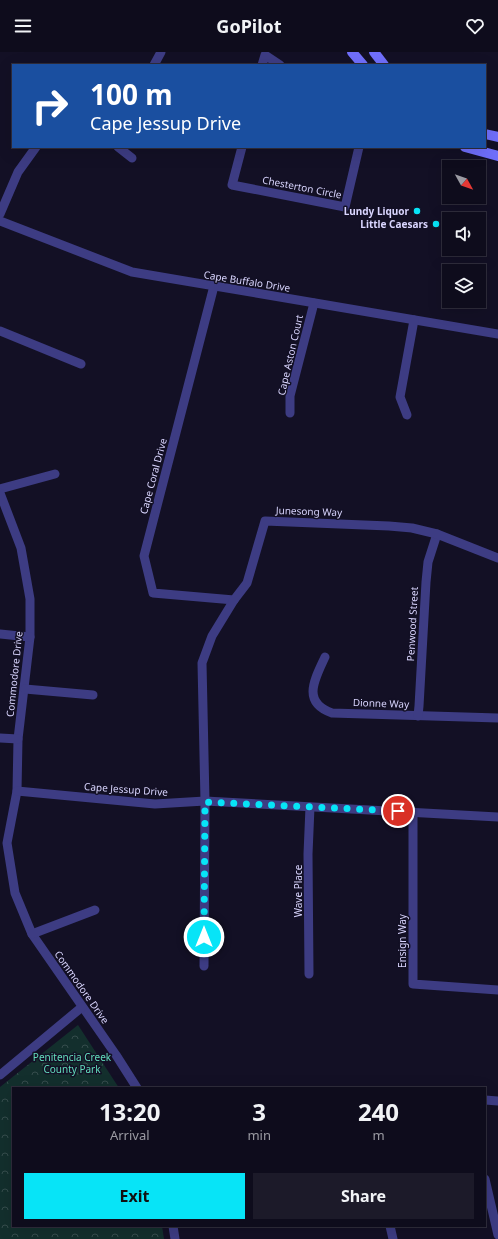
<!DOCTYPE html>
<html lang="en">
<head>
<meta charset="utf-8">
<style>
	:root { --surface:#0e0c1c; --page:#1c1a29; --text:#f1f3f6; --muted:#9b9ba3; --line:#2e2c3b; --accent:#07e4f7 }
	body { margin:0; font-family:"Noto Sans",sans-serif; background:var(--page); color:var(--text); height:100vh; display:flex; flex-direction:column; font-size:15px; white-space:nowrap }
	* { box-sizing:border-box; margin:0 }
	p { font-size:13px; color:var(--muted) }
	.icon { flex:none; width:22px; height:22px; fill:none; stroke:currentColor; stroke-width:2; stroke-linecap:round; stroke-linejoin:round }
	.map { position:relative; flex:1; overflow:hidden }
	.panel { position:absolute; left:12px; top:1035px; width:474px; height:140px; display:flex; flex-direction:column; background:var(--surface); border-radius:0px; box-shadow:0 4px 16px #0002,0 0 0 1px var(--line) }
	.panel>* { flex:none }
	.guide { position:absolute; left:12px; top:12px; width:474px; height:84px; border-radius:0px; box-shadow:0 4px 16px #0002,0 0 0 1px var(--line); background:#1a4fa0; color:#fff; overflow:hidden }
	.needle { width:26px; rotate:130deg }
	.buttons { position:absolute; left:442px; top:108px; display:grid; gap:8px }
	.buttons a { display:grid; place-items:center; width:44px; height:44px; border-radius:0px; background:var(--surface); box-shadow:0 4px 16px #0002,0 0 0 1px var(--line); font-size:20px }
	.pin { position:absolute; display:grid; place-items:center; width:34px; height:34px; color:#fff; margin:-17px; border:2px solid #fff; border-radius:50%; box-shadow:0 1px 4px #0007 }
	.me { position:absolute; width:44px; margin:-22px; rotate:0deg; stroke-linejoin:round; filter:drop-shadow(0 0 3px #0008) }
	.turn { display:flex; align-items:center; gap:14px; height:84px; padding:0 12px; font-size:18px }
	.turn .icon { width:52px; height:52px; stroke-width:2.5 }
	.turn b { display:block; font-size:28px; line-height:34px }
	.eta { display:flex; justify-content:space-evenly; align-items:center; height:68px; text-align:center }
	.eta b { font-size:24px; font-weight:700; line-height:28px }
	.cta { display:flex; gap:8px; margin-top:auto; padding:8px 12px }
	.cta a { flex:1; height:46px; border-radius:0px; background:var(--accent); color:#111; font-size:16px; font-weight:700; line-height:46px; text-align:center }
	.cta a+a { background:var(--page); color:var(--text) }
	header { display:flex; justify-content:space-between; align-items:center; height:52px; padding:0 12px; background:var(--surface); font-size:18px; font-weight:700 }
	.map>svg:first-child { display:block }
	.park { fill:url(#park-crowns) }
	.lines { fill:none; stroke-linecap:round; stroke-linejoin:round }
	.minor { stroke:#3d3c83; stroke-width:9 }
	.secondary { stroke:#706ffb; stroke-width:10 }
	.route { stroke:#07e4f7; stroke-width:7; stroke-dasharray:0 12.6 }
	.poi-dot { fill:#07e4f7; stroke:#131025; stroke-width:1.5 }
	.labels { text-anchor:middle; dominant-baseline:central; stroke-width:3; stroke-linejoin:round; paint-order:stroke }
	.street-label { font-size:10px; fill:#d9d5fe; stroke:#131025 }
	.poi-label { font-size:10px; font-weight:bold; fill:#d9d5fe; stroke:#131025; text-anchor:end }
	.park-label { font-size:10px; fill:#62dcbc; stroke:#131025 }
</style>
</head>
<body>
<header><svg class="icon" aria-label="menu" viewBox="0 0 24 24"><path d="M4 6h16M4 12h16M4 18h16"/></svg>GoPilot<svg class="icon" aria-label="heart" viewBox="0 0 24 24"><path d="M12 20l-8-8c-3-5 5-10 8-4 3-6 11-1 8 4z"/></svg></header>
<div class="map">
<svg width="498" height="1187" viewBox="0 0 498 1187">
	<defs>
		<pattern id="park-crowns" width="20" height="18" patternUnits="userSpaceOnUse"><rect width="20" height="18" fill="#132f2d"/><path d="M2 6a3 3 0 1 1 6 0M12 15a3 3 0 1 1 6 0" fill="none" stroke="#354c4c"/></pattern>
	</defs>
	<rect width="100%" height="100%" fill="#131025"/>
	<path class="park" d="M78,973L119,1036H13V1174H162L164,1187H0V1035Z"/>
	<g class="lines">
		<g class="minor">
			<path d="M154,13L161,0"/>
			<path d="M262,13L265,3L280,13"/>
			<path d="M118,95L132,106"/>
			<path d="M242,95L232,133L345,155L359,95"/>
			<path d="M0,162L18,120L36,95"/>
			<path d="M0,169L132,220L498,282"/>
			<path d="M214,234L144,504L153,541L234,548"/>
			<path d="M0,279L81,312"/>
			<path d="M290,361V344L314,251"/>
			<path d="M407,363L400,345L414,268"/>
			<path d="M0,437L55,422"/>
			<path d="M0,441L21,496L30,547V585L18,687L17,739L7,791L15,841L32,882L116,1003L137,1036"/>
			<path d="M0,582L30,585"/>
			<path d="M325,605C315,627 301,650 332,661L498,666"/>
			<path d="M25,637L93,643"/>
			<path d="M418,664L419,654L426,530L428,510L437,482"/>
			<path d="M0,686L18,687"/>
			<path d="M17,739L155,752L205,749L498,765"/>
			<path d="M413,760V932L498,938"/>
			<path d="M32,882L95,858"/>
			<path d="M204,914L205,749L202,611L212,584L234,548L247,531L265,469L389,474L412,476L437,482L498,506"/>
			<path d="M309,922L308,802L310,755"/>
			<path d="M0,1023L82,955"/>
			<path d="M485,1048L498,1049"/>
			<path d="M485,1127L498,1183"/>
			<path d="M173,1174L175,1187"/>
			<path d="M390,1174L393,1187"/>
		</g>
		<g class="secondary">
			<path d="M352,0L363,13"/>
			<path d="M374,0L384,13"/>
			<path d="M485,82L498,85"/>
			<path d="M465,95L498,104"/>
		</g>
	</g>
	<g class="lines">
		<path class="route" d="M204,885L205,750L398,759"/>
	</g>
	<g class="poi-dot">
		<circle cx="417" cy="159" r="4"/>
		<circle cx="436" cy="172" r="4"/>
	</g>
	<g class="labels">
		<g class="street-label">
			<text transform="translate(302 135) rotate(11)">Chesterton Circle</text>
			<text transform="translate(247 229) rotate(9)">Cape Buffalo Drive</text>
			<text transform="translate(290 303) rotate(-77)">Cape Aston Court</text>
			<text transform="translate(153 424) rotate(-75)">Cape Coral Drive</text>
			<text transform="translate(309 459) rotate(2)">Junesong Way</text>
			<text transform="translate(412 572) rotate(-87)">Penwood Street</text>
			<text transform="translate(14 622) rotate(-84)">Commodore Drive</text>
			<text transform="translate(381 651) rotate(2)">Dionne Way</text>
			<text transform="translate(126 737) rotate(4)">Cape Jessup Drive</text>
			<text transform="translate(298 839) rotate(-90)">Wave Place</text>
			<text transform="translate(402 889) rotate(-90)">Ensign Way</text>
			<text transform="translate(82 935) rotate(55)">Commodore Drive</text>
		</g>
		<g class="poi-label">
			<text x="409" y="159">Lundy Liquor</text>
			<text x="428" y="172">Little Caesars</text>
		</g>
		<g class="park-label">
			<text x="72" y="1005">Penitencia Creek<tspan x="72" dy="12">County Park</tspan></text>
		</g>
	</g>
</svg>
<div class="buttons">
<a><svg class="needle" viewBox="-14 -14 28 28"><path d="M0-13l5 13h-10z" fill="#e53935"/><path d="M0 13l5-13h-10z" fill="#9b9ba3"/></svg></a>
<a><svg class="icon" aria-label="sound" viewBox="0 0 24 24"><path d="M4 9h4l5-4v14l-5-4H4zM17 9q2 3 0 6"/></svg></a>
<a><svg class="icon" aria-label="layers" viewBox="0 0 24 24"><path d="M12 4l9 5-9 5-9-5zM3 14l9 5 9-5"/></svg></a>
</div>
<div class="pin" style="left:398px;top:759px;background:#d93025"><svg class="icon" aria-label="arrive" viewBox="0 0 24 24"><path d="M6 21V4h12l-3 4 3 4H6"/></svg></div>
<svg class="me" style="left:204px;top:885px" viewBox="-20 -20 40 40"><circle r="17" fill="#07e4f7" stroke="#fff" stroke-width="3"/><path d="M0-11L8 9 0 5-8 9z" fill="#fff"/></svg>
<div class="guide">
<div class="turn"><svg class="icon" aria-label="right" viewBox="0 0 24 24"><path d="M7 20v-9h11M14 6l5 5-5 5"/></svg><div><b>100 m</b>Cape Jessup Drive</div></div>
</div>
<section class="panel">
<div class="eta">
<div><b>13:20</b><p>Arrival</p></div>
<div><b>3</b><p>min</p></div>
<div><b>240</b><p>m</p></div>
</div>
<div class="cta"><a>Exit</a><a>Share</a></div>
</section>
</div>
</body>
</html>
